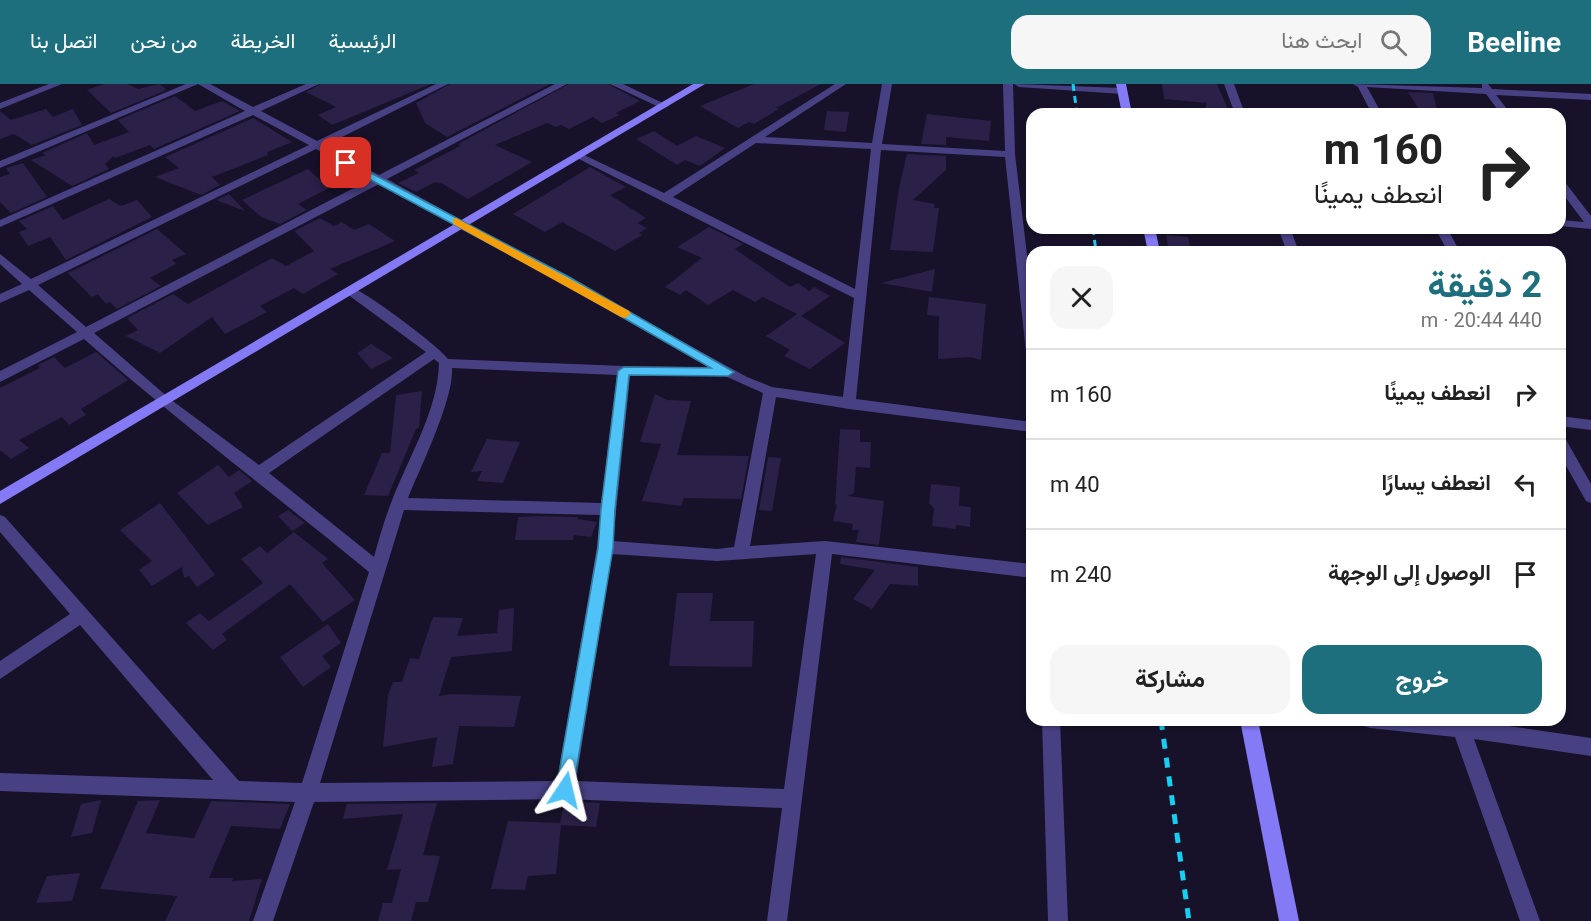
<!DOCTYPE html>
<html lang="ar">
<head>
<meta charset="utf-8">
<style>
	:root { --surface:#fff; --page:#f6f6f6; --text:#222; --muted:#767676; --line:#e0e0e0; --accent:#1d6f7e }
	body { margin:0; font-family:Roboto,Vazirmatn,sans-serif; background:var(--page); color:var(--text); direction:rtl; height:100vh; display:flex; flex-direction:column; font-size:22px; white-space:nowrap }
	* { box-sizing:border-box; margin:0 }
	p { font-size:20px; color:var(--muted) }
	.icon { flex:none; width:33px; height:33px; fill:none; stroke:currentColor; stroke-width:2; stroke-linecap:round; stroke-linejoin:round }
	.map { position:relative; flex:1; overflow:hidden; direction:ltr }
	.sheet { position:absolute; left:1026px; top:162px; width:540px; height:480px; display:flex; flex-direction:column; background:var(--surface); border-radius:18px; box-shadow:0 2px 4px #0004; direction:rtl }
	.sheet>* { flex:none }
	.top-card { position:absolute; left:1026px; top:24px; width:540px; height:126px; border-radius:18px; box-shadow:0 2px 4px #0004; direction:rtl; background:#fff; color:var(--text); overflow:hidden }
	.pin { position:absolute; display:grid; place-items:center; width:51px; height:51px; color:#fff; margin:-26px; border-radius:12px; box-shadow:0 3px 9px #0006 }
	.me { position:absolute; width:66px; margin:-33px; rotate:10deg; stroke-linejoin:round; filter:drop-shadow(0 0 4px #0008) }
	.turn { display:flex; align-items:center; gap:21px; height:126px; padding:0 24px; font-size:27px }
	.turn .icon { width:78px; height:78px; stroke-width:2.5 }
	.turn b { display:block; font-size:42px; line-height:51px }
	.round { display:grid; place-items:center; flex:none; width:63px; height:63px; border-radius:18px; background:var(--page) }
	.overview { display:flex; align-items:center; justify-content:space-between; height:102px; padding:0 24px }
	h1 { font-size:36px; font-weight:700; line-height:45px; color:var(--accent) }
	.primary-button { display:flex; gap:12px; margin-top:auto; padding:12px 24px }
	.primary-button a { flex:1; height:69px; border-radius:18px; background:var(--accent); color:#fff; font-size:24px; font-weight:700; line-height:69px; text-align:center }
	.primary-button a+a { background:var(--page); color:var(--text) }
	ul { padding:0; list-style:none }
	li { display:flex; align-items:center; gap:18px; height:90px; padding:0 24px; border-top:2px solid var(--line) }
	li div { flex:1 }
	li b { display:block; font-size:22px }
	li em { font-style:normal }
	header { display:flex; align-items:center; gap:36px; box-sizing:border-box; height:84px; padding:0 30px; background:var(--accent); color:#fff }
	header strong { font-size:28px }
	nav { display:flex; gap:33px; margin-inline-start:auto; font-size:21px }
	.search { width:420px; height:54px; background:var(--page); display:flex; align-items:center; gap:15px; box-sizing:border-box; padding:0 21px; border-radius:18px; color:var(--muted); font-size:22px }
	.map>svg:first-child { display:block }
	.building { fill:#2a2048 }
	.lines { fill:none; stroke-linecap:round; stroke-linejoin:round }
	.street { fill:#474184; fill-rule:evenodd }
	.secondary { fill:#847af6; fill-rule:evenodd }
	.rail-far1 { stroke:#16ceef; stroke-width:3; stroke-dasharray:7 5; stroke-linecap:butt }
	.rail { stroke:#16ceef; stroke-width:5; stroke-dasharray:10 9; stroke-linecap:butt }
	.route { fill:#4fc3f7; stroke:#337fa1; stroke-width:1.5 }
	.slow { fill:#f59e0b }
</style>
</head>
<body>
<header>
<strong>Beeline</strong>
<div class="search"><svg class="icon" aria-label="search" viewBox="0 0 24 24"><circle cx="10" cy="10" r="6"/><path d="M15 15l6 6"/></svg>ابحث هنا</div>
<nav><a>الرئيسية</a><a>الخريطة</a><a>من نحن</a><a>اتصل بنا</a></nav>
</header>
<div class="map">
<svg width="1591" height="837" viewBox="0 0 1591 837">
	<rect width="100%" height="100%" fill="#171229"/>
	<g class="building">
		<path d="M104,0H127L138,5L159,0L167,6L111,29L87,6Z"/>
		<path d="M321,0H431L332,41L318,31L336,23L306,8Z"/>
		<path d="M450,0H550L447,53L425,39L416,19Z"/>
		<path d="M569,0H608L640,17L616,29L620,31L602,39L593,33L569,45L561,41L556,43L547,39L495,61L532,78L468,115L443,100L435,98L416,108L398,99L419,89L414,86L460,62L458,60Z"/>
		<path d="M754,0H821L776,24L779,25L754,40L749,38L738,44L700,22Z"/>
		<path d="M1162,0H1217L1230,30H1203L1207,19L1164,15Z"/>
		<path d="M1408,8L1433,9L1438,30H1422Z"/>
		<path d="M175,12L195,27L222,17L240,27L154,65L150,61L115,74L113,72L105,80L109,85L72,102L31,76L46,71L42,69L87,49L94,61L129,48L118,36Z"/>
		<path d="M46,25L53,33L73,25L82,41L32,61L14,50L0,55V27L11,36Z"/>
		<path d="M827,27L849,28L846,48L824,46Z"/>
		<path d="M927,30L991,37L989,57L946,53V61L921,60Z"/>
		<path d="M253,34L292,58L267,68L268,71L212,93L220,101L201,111L155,93L179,84L165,73Z"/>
		<path d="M654,47L677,62L696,52L725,64L700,82L685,76L677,81L636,55Z"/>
		<path d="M907,70L946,72V86L913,116L935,120L934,124H939L933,168L890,166L899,104Z"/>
		<path d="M23,79L47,113L11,129L0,118V93L10,90L6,84Z"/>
		<path d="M590,83L626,103L610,111L646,134L637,139L647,144L639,149L642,151L615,167L562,138L545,148L513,130Z"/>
		<path d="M308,85L329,104L298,120L307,126L280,140L261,133L242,116Z"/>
		<path d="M229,110L245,127L216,116Z"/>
		<path d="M109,115L121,122L137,116L152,133L66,176L50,153L28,162L19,148L27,145L19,137L53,122L63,136Z"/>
		<path d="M320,134L334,142L342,138L354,146L369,140L395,157L330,185L338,190L303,210L294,204L260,222L267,228L225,250L212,233L160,269L126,252L138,246L127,234L173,210L188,220L272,174L286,182L314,167L294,147Z"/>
		<path d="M709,143L743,160L735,165L790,203L798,199L809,207L814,203L830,212L801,232L845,259L810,285L784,272L790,266L766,252L797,230L763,213L755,218L733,206L708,221L686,206L680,211L665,203L702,174L677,163Z"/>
		<path d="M157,145L186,170L172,176L176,180L150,194L161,202L117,225L110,218L106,220L98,210L92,213L68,189Z"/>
		<path d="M1166,151L1188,153L1191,168H1169Z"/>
		<path d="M935,185L932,208L881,199Z"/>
		<path d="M929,213L986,220L981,276L970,273L938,275L939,232L927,231Z"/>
		<path d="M371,260L393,274L371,285L357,269Z"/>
		<path d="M96,268L128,296L81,325L86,331L69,341L62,333L19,356L29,364L11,375L0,366V304L40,284L38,281L54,273L65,284Z"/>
		<path d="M422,307L419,344L416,345L388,412L364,411L382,369H390L396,311Z"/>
		<path d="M655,310L667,316L691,317L677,371L749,372L741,415L684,414L681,422L642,417L661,360L640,358Z"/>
		<path d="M840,345L860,346V358H871L870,384L856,383L854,409L848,412L884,417L879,461L856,458L859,446H852L853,440L833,437L837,420L835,422Z"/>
		<path d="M487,355L520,358L503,399L477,397L482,387L471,388Z"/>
		<path d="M768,373L781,374L772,427L759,426Z"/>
		<path d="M218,381L229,393L239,386L252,397L234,409L243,423L208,441L177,409Z"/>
		<path d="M931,400L960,403L959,422L971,423L970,443L956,441V445L932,442L934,424L929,419Z"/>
		<path d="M160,419L215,491L197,503L189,492L184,494L182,483L152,502L139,486L152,477L120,446Z"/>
		<path d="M288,426L305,439L292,447L278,432Z"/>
		<path d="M536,432L578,433L577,435L597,438L591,453L574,451L573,456H515L518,433Z"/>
		<path d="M294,448L328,475L322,479L355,516L323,538L290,500L222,550L227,556L213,566L186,539L200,529L209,537L263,499L241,475L260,462L267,469Z"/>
		<path d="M841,473L918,483V502L890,500L872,525L853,515L875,486L840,480Z"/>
		<path d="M677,509H713L710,537H754L752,583L669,582Z"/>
		<path d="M514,524L512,567L451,573L439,612L450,610L521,612L514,643L459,642L453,680L432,683L437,653L383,663L388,611L393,598H402L410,574L419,575L433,533L463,534L457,552L497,549L499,526Z"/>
		<path d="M328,540L341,559L322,572L331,583L303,603L280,573Z"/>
		<path d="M101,716L92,749L71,753L81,720Z"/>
		<path d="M160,716L146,749L194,754L211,717L290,720L280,745L231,742L209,794H233L232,797L262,795L249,837H165L177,812L100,805L138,717Z"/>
		<path d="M565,717L600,719L596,743L561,741L556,790L528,792L525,806L491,805L508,737L560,739Z"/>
		<path d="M437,719L423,771L440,772L428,818H416L411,837H378L383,819H392L401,785L387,786L403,730L343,735L347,720Z"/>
		<path d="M80,789L72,817L36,819L47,792Z"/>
	</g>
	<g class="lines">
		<g class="street">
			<path d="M49,0H62L0,25V19Z"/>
			<path d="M186,0H210L253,23L306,0H319L261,27L317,57L436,0H448L324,62L379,91L555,0H567L387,95L747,293L772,303L843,313L854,214L573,72L582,70L664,109L835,0H846L765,53L872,59L882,0H892L882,60L1005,67L1003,0H1013L1015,70L1032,213V272L1026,268L1005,73L881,66L856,315L1032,338V348L849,325L776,313L750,462L825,457L1032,480V494L832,470L787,837H767L782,724L565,715L314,718L273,837H253L295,718L0,707V689L213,696L80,541L0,595V577L70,530L0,448V431L5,433L239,697L302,699L369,488C274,410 176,336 84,255L0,298V287L77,248L29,206L0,219V210L22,200L0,180V170L31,195L309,61L253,31L0,143V136L245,27L198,0L0,84V77ZM756,59L871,65L855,205L673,113ZM316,65L371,95L86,243L38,201ZM379,100L561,199L709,283L624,282L448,275C439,262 366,208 351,203L347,204V210L426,268L259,381L170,315L94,249ZM434,275L439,279C438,327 408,374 391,419C384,437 379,455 374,473L269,389ZM452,284L617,291L601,419L408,414C421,382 454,315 452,284ZM630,292H725L763,309L734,463L717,465L613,457ZM404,426L600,431L597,463L557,697L320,699ZM612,470L717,477L816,470L784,705L576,697Z"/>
			<path d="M610,0H623L669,22L661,24Z"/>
			<path d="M1014,0L1122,4L1127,7L1122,10L1019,3Z"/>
			<path d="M1224,0H1234L1245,30H1235Z"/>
			<path d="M1353,0L1482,4V0H1488L1492,5L1591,10V16L1496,11L1511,30H1501L1486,10L1367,3L1382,30H1372L1358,3Z"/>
			<path d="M1560,96L1564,97L1591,132V145L1560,142V136L1584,138L1560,106Z"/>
			<path d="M1278,144H1290L1299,168H1287Z"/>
			<path d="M1435,144H1447L1460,168H1448Z"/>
			<path d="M1560,332L1591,336V346L1560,342Z"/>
			<path d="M1560,353L1565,354L1591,400V419L1586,417L1560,371Z"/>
			<path d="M1042,636H1060L1068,837H1048Z"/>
			<path d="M1361,636H1467L1591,654V672L1474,655L1540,837H1520L1455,653L1370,644L1364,642Z"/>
		</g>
		<g class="secondary">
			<path d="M693,0H705L0,420V407Z"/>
			<path d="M1116,0H1126L1132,30H1122Z"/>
			<path d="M1143,144H1155L1160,168H1148Z"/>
			<path d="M1240,636H1258L1299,837H1279Z"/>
		</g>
		<g class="rail-far1">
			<path d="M1073,0L1077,30"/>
			<path d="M1093,144L1096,168"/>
		</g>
		<path class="rail" d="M1161,636L1189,837"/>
	</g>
	<path class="route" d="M346,76L569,193L734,288L728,292L629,291L615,425L613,464L573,706L571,712L565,714L559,712L556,706L598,464L601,425L618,287L624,283L711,284L561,198L343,81V77Z"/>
	<path class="slow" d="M456,134L629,227L631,230L625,234L621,233L453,140V135Z"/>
</svg>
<div class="pin" style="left:346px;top:79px;background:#d93025"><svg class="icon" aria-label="arrive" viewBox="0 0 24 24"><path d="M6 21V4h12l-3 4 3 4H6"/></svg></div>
<svg class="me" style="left:565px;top:706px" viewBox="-20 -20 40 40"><path d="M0-17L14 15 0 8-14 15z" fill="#4fc3f7" stroke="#fff" stroke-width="4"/></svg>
<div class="top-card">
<div class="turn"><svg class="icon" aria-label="right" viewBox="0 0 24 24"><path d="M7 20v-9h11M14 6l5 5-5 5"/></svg><div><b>160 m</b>انعطف يمينًا</div></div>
</div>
<section class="sheet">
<div class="overview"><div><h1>2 دقيقة</h1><p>440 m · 20:44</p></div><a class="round"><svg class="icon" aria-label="close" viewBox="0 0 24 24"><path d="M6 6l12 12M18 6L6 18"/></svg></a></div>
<ul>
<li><svg class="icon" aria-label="right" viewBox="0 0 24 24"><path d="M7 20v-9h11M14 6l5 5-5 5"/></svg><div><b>انعطف يمينًا</b></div><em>160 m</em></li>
<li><svg class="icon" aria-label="left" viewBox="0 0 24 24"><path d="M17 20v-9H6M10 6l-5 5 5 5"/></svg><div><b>انعطف يسارًا</b></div><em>40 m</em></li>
<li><svg class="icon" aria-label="arrive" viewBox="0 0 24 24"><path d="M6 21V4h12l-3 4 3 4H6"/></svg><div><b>الوصول إلى الوجهة</b></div><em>240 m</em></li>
</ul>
<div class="primary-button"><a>خروج</a><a>مشاركة</a></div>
</section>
</div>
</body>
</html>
